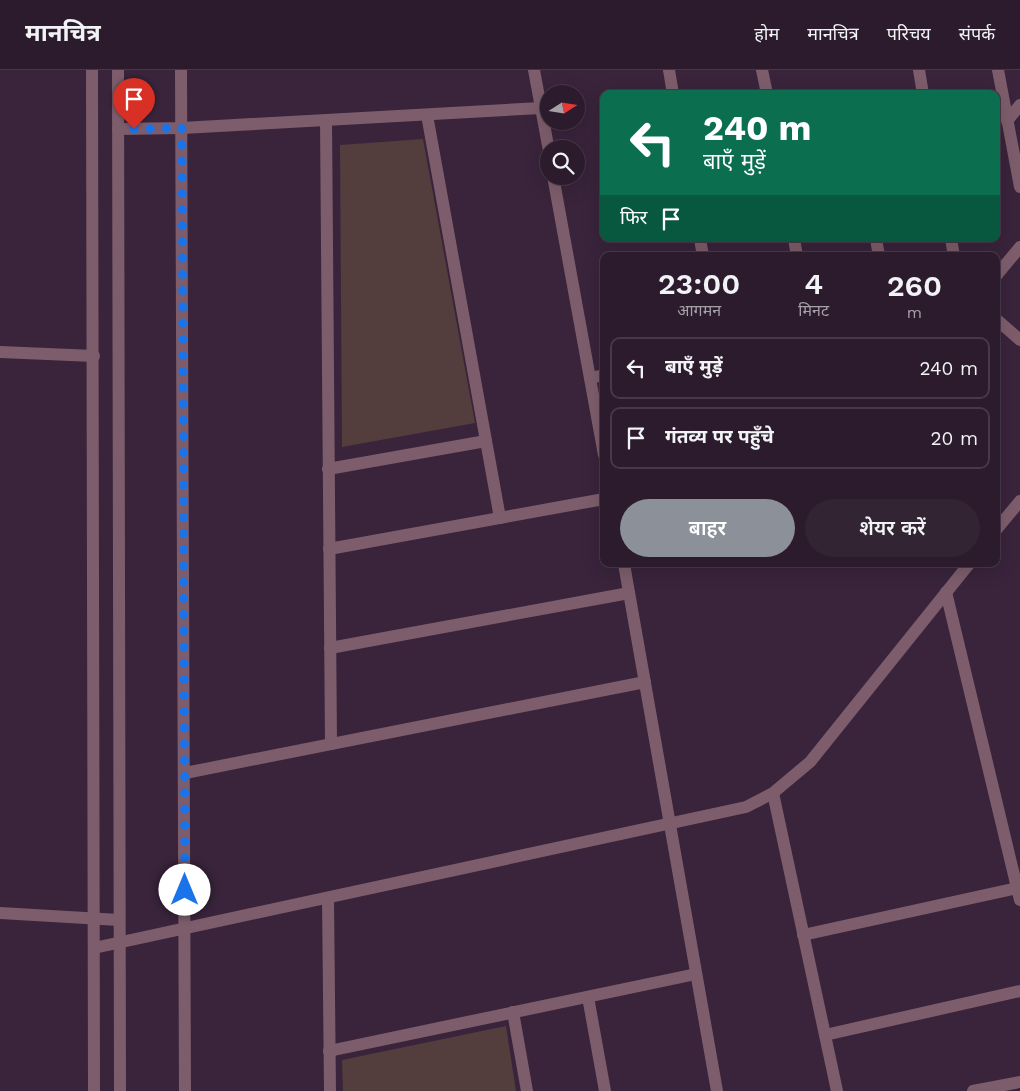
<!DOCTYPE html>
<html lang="hi">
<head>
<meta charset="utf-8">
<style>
	:root { --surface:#2b1b2c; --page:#332434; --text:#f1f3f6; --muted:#a6a1a9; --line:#473948; --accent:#8c9099 }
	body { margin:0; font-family:"Work Sans","Noto Sans Devanagari",sans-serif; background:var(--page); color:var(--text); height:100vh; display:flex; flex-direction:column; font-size:19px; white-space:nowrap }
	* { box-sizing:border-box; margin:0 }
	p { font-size:16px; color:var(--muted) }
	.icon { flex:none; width:28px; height:28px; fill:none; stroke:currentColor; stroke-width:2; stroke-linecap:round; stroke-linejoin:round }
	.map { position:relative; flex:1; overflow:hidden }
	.details { position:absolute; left:600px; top:182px; width:400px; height:315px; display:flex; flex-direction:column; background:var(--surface); border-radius:10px; box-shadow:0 5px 20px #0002,0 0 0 1px var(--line) }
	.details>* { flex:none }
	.top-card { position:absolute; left:600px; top:20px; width:400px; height:152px; border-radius:10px; box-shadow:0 5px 20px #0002,0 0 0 1px var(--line); background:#0b6e4f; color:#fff; overflow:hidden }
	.needle { width:32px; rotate:78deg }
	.fabs { position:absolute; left:540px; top:15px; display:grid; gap:10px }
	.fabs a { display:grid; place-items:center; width:45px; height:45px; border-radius:50%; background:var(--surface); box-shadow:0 5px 20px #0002,0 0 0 1px var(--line); font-size:25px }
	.pin { position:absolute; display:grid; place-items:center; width:42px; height:42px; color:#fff; margin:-51px -21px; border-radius:50% 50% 50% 0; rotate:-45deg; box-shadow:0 0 5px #0007 }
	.pin .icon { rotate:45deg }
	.me { position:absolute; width:55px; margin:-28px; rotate:0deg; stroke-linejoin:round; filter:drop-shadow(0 0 4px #0008) }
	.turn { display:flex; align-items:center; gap:18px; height:105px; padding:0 20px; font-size:22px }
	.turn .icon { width:65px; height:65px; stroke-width:2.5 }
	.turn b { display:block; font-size:35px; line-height:42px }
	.then { display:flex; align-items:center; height:48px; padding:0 20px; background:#0003; gap:10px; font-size:19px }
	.eta { display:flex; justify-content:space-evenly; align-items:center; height:85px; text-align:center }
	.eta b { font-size:30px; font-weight:600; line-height:35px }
	.button { display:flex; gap:10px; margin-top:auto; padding:10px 20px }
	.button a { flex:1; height:58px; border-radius:30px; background:var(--accent); color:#fff; font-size:20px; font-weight:600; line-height:58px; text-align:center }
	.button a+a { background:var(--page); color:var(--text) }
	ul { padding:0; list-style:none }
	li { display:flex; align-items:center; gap:15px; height:62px; margin:0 10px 8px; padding:0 10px; border:2px solid var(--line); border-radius:10px }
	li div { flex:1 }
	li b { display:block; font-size:19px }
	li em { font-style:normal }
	header { display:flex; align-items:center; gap:30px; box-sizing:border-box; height:70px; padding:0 25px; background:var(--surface); border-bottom:1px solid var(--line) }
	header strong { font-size:24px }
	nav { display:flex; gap:28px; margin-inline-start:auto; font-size:18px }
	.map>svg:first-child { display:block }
	.green { fill:#543d3d }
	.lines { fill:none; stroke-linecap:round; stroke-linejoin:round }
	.service { stroke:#7d5d6b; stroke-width:12 }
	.minor { stroke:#7d5d6b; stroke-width:12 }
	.tertiary { stroke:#7d5d6b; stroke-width:12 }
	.route { stroke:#1a73e8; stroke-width:9; stroke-dasharray:0 16.2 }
</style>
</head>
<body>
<header>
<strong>मानचित्र</strong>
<nav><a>होम</a><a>मानचित्र</a><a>परिचय</a><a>संपर्क</a></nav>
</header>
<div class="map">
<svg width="1020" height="1021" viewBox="0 0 1020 1021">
	<rect width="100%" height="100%" fill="#39243b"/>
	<g class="green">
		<path d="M423,69L475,353L342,377L340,75Z"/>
		<path d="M506,956L516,1021H343L342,990Z"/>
	</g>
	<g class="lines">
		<g class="service">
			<path d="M996,249L1020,270"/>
			<path d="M0,843L119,850"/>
		</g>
		<g class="minor">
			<path d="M181,0L185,1021"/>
			<path d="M534,0L549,81"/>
			<path d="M669,0L673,24"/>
			<path d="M762,0L767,24"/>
			<path d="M919,0L923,24"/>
			<path d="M998,0L1020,117"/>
			<path d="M427,45L500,448"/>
			<path d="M326,50L331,674"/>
			<path d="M1007,51L1020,35"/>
			<path d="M118,59L182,58L541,38"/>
			<path d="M553,106L604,385"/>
			<path d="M700,169L703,186"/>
			<path d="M794,169L797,186"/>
			<path d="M876,169L879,186"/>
			<path d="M951,169L954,186"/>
			<path d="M996,206L1020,177"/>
			<path d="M0,282L94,286"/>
			<path d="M590,308L604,305"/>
			<path d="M328,399L486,371"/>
			<path d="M996,460L1020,431"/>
			<path d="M329,479L604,429"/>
			<path d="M624,494L717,1021"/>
			<path d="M946,522L1020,830"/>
			<path d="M330,578L629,523"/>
			<path d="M185,703L645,612"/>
			<path d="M773,723L837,1021"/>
			<path d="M328,828L330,1021"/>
			<path d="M803,865L1017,818"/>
			<path d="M94,878L746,737L773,723L810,692L969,494"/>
			<path d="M588,927L605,1021"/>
			<path d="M513,942L527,1021"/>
			<path d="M825,965L1020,921"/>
			<path d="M329,981L696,904"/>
			<path d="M973,1021L1020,1012"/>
		</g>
		<g class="tertiary">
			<path d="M92,0L94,1021"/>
			<path d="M118,0L120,1021"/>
		</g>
	</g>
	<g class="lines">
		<path class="route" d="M134,59L182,58L185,820"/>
	</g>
</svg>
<div class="fabs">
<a><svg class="needle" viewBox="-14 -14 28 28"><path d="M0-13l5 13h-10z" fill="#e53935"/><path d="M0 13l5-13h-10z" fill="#a6a1a9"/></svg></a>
<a><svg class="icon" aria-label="search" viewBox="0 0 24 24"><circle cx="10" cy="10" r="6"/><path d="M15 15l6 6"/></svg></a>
</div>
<div class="pin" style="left:134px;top:59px;background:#d93025"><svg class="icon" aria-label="arrive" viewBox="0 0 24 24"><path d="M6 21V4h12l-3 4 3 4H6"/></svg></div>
<svg class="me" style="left:185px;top:820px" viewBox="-20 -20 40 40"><circle r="19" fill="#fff"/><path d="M0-13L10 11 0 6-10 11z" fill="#1a73e8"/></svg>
<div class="top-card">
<div class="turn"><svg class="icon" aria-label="left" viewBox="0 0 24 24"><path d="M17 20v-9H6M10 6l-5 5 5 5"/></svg><div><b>240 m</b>बाएँ मुड़ें</div></div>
<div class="then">फिर<svg class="icon" aria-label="arrive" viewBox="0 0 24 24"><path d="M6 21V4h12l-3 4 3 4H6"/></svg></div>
</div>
<section class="details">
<div class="eta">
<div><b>23:00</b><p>आगमन</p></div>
<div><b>4</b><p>मिनट</p></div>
<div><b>260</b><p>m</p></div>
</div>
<ul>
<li><svg class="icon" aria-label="left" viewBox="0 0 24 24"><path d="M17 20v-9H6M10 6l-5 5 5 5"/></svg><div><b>बाएँ मुड़ें</b></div><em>240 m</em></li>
<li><svg class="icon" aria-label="arrive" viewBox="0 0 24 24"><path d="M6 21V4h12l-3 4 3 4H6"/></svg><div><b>गंतव्य पर पहुँचे</b></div><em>20 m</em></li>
</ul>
<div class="button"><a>बाहर</a><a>शेयर करें</a></div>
</section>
</div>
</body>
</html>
